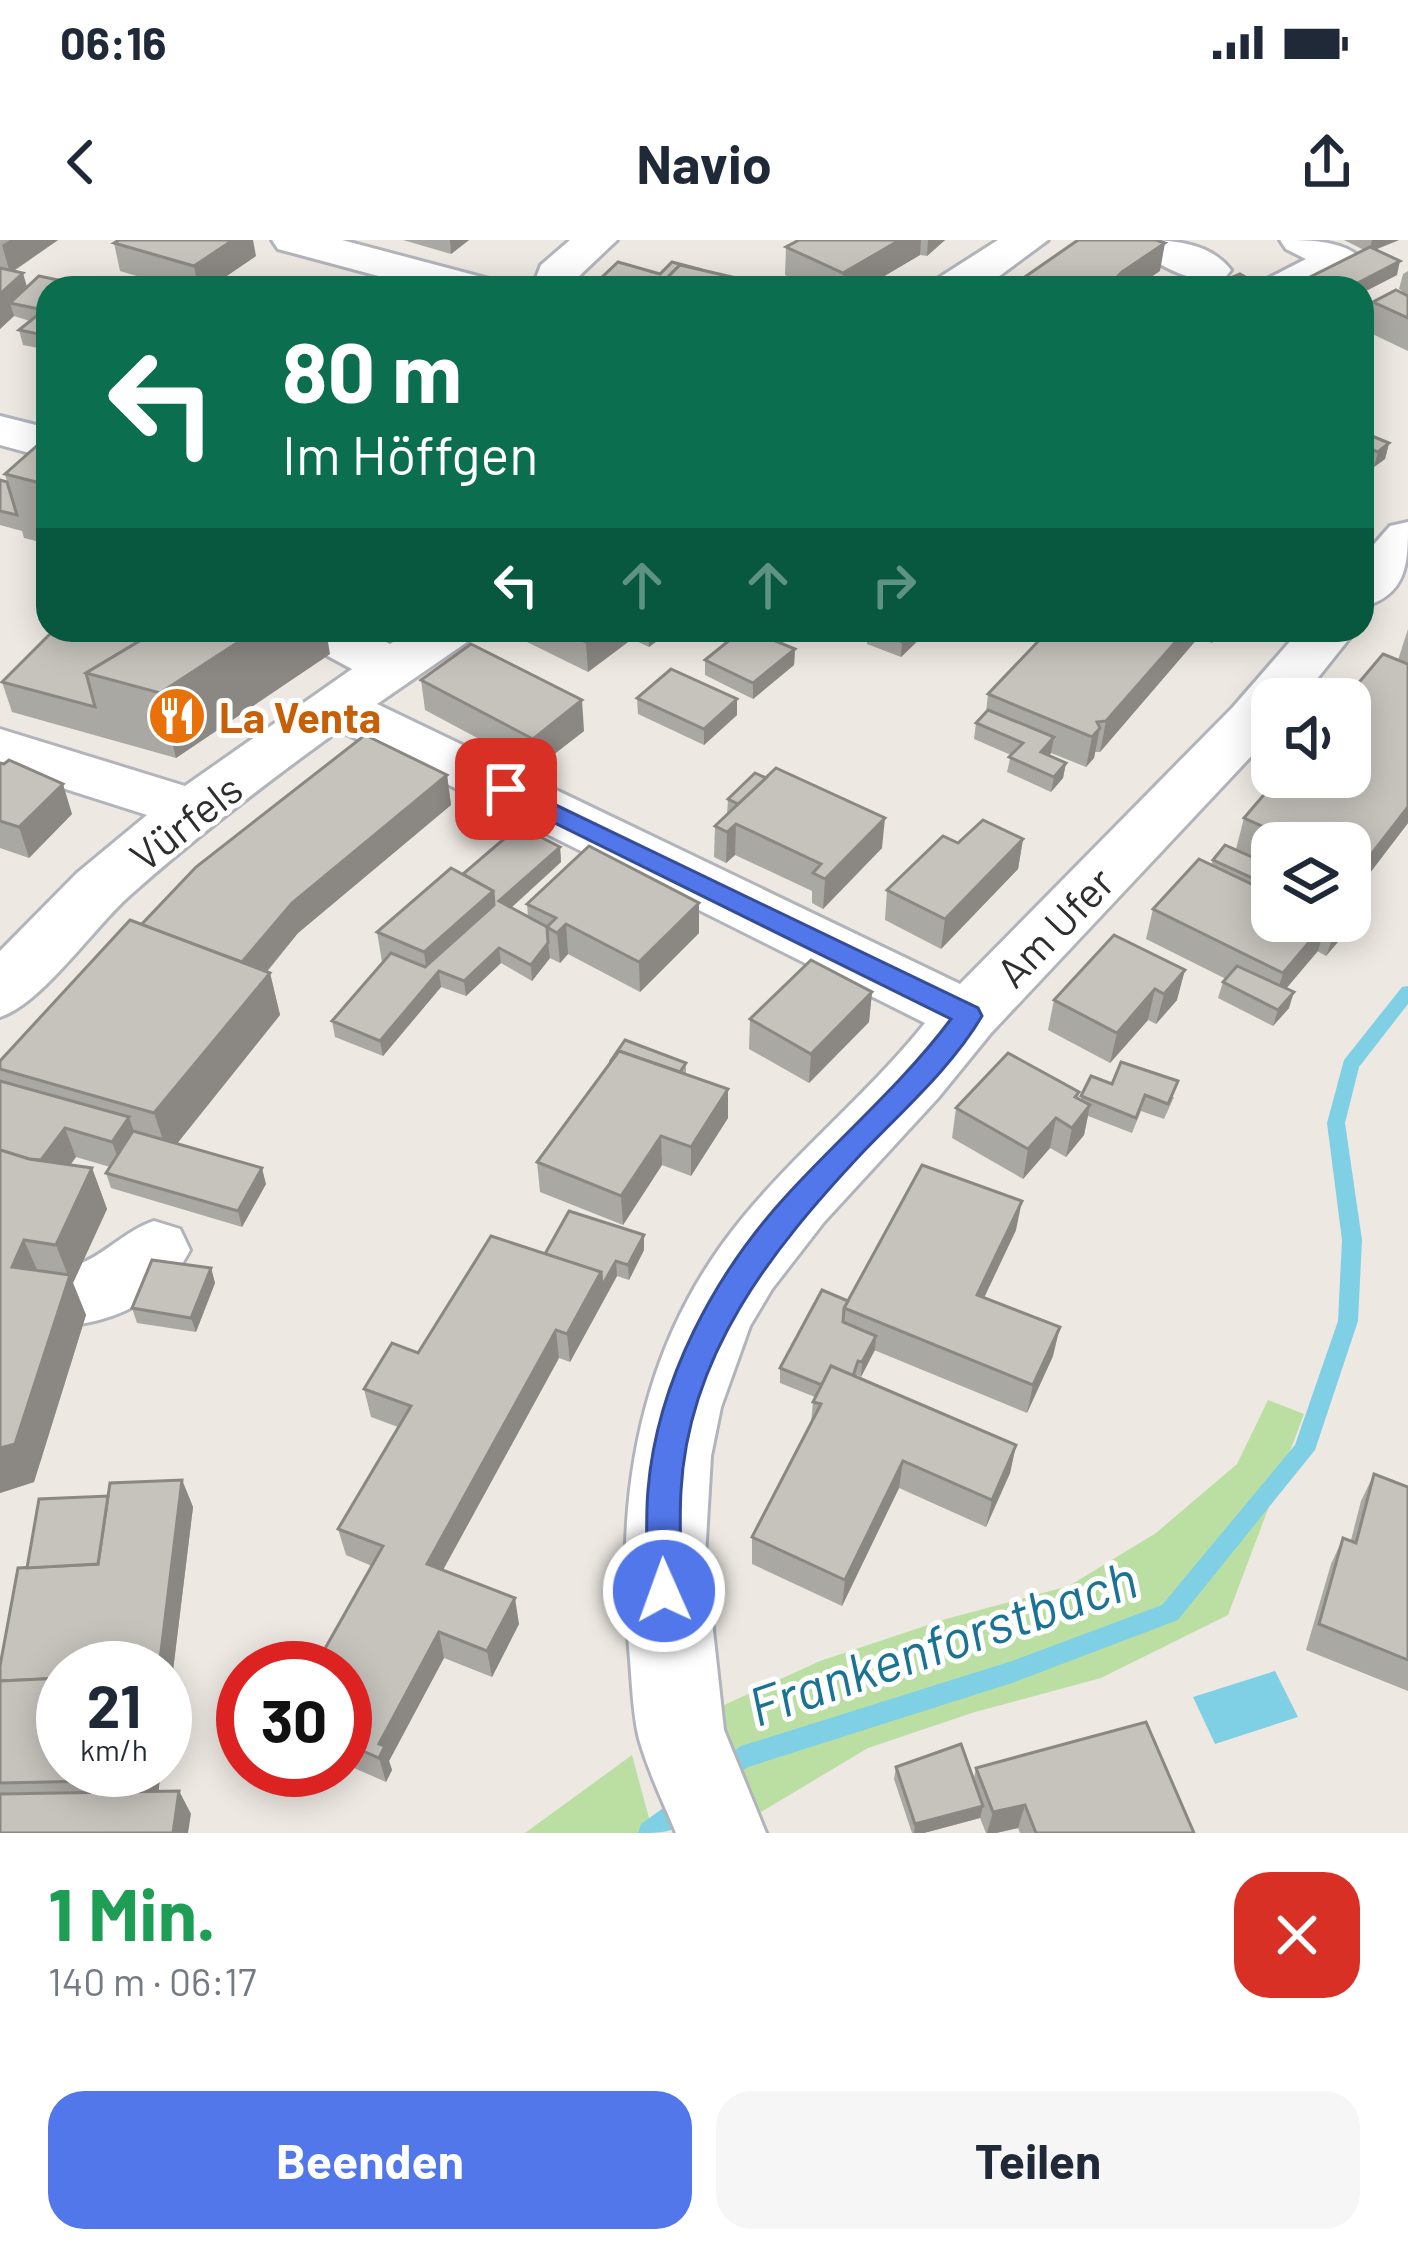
<!DOCTYPE html>
<html lang="de">
<head>
<meta charset="utf-8">
<style>
	:root { --surface:#fff; --page:#f6f6f7; --text:#1f2937; --muted:#747a83; --accent:#5177eb }
	body { margin:0; font-family:Barlow,sans-serif; background:var(--page); color:var(--text); height:100vh; display:flex; flex-direction:column; font-size:45px; white-space:nowrap }
	* { box-sizing:border-box; margin:0 }
	p { font-size:39px; color:var(--muted) }
	.icon { flex:none; width:66px; height:66px; fill:none; stroke:currentColor; stroke-width:2; stroke-linecap:round; stroke-linejoin:round }
	.map { position:relative; height:1593px; overflow:hidden }
	.drawer { display:flex; flex-direction:column; background:var(--surface); flex:1 }
	.drawer>* { flex:none }
	.guide { position:absolute; left:36px; top:36px; width:1338px; height:366px; border-radius:36px; box-shadow:0 6px 30px #0003; background:#0b6e4f; color:#fff; overflow:hidden }
	.fabs { position:absolute; left:1251px; top:438px; display:grid; gap:24px }
	.fabs a { display:grid; place-items:center; width:120px; height:120px; border-radius:24px; background:var(--surface); box-shadow:0 6px 30px #0003; font-size:60px }
	.speed { position:absolute; left:36px; top:1401px; display:flex; gap:24px; font-size:60px; font-weight:700; text-align:center }
	.speed>* { display:grid; place-content:center; width:156px; height:156px; border-radius:50%; background:var(--surface); box-shadow:0 6px 30px #0003; line-height:1 }
	.speed small { font-size:30px; font-weight:400 }
	.speed .limit { border:18px solid #d22; background:#fff; color:#111 }
	.pin { position:absolute; display:grid; place-items:center; width:102px; height:102px; color:#fff; margin:-51px; border-radius:24px; box-shadow:0 6px 18px #0006 }
	.me { position:absolute; width:132px; margin:-66px; rotate:358deg; stroke-linejoin:round; filter:drop-shadow(0 0 9px #0008) }
	.turn { display:flex; align-items:center; gap:42px; height:252px; padding:0 48px; font-size:54px }
	.turn .icon { width:156px; height:156px; stroke-width:2.5 }
	.turn b { display:block; font-size:84px; line-height:102px }
	.lanes { display:flex; align-items:center; height:114px; padding:0 48px; background:#0003; justify-content:center; gap:60px; direction:ltr }
	.lanes .off { opacity:.35 }
	.round { display:grid; place-items:center; flex:none; width:126px; height:126px; border-radius:36px; background:var(--page) }
	.overview { display:flex; align-items:center; justify-content:space-between; height:204px; padding:0 48px }
	h1 { font-size:72px; font-weight:700; line-height:90px; color:#1e9e55 }
	.cta { display:flex; gap:24px; margin-top:auto; padding:24px 48px }
	.cta a { flex:1; height:138px; border-radius:36px; background:var(--accent); color:#fff; font-size:48px; font-weight:700; line-height:138px; text-align:center }
	.cta a+a { background:var(--page); color:var(--text) }
	.status { display:flex; justify-content:space-between; align-items:center; height:84px; padding:0 60px; background:var(--surface); direction:ltr }
	.status svg { height:33px; fill:currentColor }
	header { display:flex; justify-content:space-between; align-items:center; height:156px; padding:0 48px; background:var(--surface); font-size:54px; font-weight:700 }
	.map>svg:first-child { display:block }
	.green { fill:#bbdfa3 }
	.water { fill:#7fd0e5 }
	.lines { fill:none; stroke-linecap:round; stroke-linejoin:round }
	.stream { fill:#7fd0e5; fill-rule:evenodd }
	.minor-casing { stroke:#b2b4bc; stroke-width:6 }
	.minor { fill:#fff; fill-rule:evenodd }
	.wall { fill:#aaa8a3 }
	.shaded-wall { fill:#8b8884 }
	.building { fill:#c6c3bd; stroke:#8b8884; stroke-width:3 }
	.route { fill:#5177eb; stroke:#354d99; stroke-width:3 }
	.labels { text-anchor:middle; dominant-baseline:central; stroke-width:10; stroke-linejoin:round; paint-order:stroke }
	.food-label { font-size:42px; font-weight:bold; fill:#c56008; stroke:#fff; text-anchor:start }
	.street-label { font-size:42px; fill:#2e2e2e; stroke:#fff }
	.near-water-label { font-size:54px; font-style:italic; fill:#1a7295; stroke:#fff }
</style>
</head>
<body>
<div class="status"><b>06:16</b><svg viewBox="0 0 49 12"><path d="M0 12V9h3v3zM5 12V6h3v6zM10 12V3h3v9zM15 12V0h3v12zM26 1h20v11H26zM47 4h2v5h-2z"/></svg></div>
<header><svg class="icon" aria-label="back" viewBox="0 0 24 24"><path d="M15 5l-7 7 7 7"/></svg>Navio<svg class="icon" aria-label="share" viewBox="0 0 24 24"><path d="M12 15V3M7 8l5-5 5 5M5 13v7h14v-7"/></svg></header>
<div class="map">
<svg width="1408" height="1593" viewBox="0 0 1408 1593">
	<rect width="100%" height="100%" fill="#ede8e2"/>
	<g class="green">
		<path d="M1268,1160L1304,1174L1228,1375L1101,1438L975,1472L868,1508L761,1572L748,1559L711,1471L820,1421L946,1379L1069,1346L1156,1293L1237,1224Z"/>
		<path d="M632,1515L653,1593H525Z"/>
	</g>
	<path class="water" d="M1275,1431L1298,1477L1215,1504L1193,1457Z"/>
	<g class="lines">
		<g class="stream">
			<path d="M1408,746V764L1359,827L1345,883L1362,1000L1358,1081L1315,1210L1178,1380L1012,1443L748,1527L722,1546L714,1542L710,1534L714,1526L741,1506L1012,1421L1162,1365L1295,1205L1338,1081L1342,1000L1327,883L1344,820L1402,747Z"/>
			<path d="M687,1551L696,1554L699,1563C685,1592 667,1593 638,1593L641,1584Z"/>
		</g>
		<g class="minor-casing">
			<g id="minor">
				<path d="M272,0H342L489,39L495,48H423L278,9Z"/>
				<path d="M570,0H617L577,38L576,48H532L541,25Z"/>
				<path d="M998,0H1048L983,48H931L937,39Z"/>
				<path d="M1132,0C1167,0 1208,0 1231,30L1224,39C1197,46 1148,24 1132,0Z"/>
				<path d="M1280,0C1308,0 1343,0 1362,19C1339,52 1296,48 1261,48L1267,39L1306,19L1286,9Z"/>
				<path d="M0,176L48,188V218L0,205Z"/>
				<path d="M1408,282C1408,322 1408,355 1362,367V318L1390,286Z"/>
				<path d="M294,390H362L390,404L411,390H475L467,402L377,464L960,744L1233,467L1300,390H1356L1301,459H1272V494L991,793L938,858L824,982L772,1049L750,1086L721,1167L711,1216L705,1317L724,1490L766,1593H676C663,1562 648,1531 639,1499C632,1470 632,1438 629,1408C616,1266 636,1125 721,1006C780,924 862,862 925,783L339,490C266,543 195,597 127,658C92,690 41,764 0,777V711L77,633L147,575L0,528V489L185,546L352,429L302,402Z"/>
				<path d="M154,981L180,989L190,1010C158,1074 73,1100 8,1078L0,1050L8,1034C34,1025 54,1031 76,1025C103,1017 124,991 154,981Z"/>
			</g>
		</g>
		<use href="#minor" class="minor"/>
	</g>
	<g class="wall">
		<path d="M0,0H58L14,31L27,47L48,48V110L23,105L19,90L30,81L14,76L0,89Z"/>
		<path d="M403,0H469L451,14Z"/>
		<path d="M799,0H945L927,16L920,15L864,48H775L792,39L785,35L786,7Z"/>
		<path d="M1344,0H1399L1375,10L1397,35L1362,53L1364,10Z"/>
		<path d="M114,3L256,16L209,48H177L120,31Z"/>
		<path d="M1408,31V111L1366,91L1373,62L1402,53V51L1399,49L1403,34Z"/>
		<path d="M660,34L769,48H598V41Z"/>
		<path d="M1362,192L1389,203L1385,219L1374,227L1362,222Z"/>
		<path d="M48,196V304L24,298L22,291L0,285V240L7,242L5,234Z"/>
		<path d="M1408,389V583L1350,659V603H1272V625L1236,609L1244,578L1398,420Z"/>
		<path d="M54,390L330,414L176,518L12,472L2,442Z"/>
		<path d="M520,390H672L649,407L632,399L588,432L521,399Z"/>
		<path d="M868,390H929L901,417L867,404Z"/>
		<path d="M1049,390H1223L1212,403L1198,398L1100,512H1095L1094,518L1086,527L1051,513L1049,515L1066,523L1063,538L1051,552L1007,532L1011,515L974,499L976,483L986,472L988,454Z"/>
		<path d="M795,409L794,425L753,459L705,435V420Z"/>
		<path d="M421,440L584,491L535,529L425,470Z"/>
		<path d="M637,458L737,459V475L704,505L638,474Z"/>
		<path d="M0,523L72,574L29,618L0,608Z"/>
		<path d="M447,535L451,565L298,693L267,732L270,733L280,775L177,903L266,944L242,987L111,948L106,933L110,927L76,917L70,925L92,928L107,969L73,1043L86,1075L34,1242L0,1253V821L141,685Z"/>
		<path d="M728,559L882,608L823,669L812,663V651L735,615L726,623L714,617L715,586L727,574Z"/>
		<path d="M1023,599L1018,629L941,709L885,680L887,650L958,603Z"/>
		<path d="M560,607L561,622L511,668L528,677L527,664L699,693L640,752L568,714L560,723L550,718L532,741L501,723L466,756L441,747L383,816L335,797L332,781L382,722L377,692L463,634Z"/>
		<path d="M1213,620L1272,626V681H1348L1343,696L1326,716L1317,711L1286,748L1289,768L1273,786L1218,758L1223,742L1226,739L1146,699L1153,669L1211,625Z"/>
		<path d="M1114,695L1177,760L1156,784L1148,780L1110,823L1048,790L1054,760Z"/>
		<path d="M872,752L869,782L809,843L749,809L750,779Z"/>
		<path d="M686,823V834L728,878L691,936L662,925L623,985L540,952L537,922Z"/>
		<path d="M1112,844L1174,857L1164,879L1141,871L1132,893L1088,876L1084,895L1066,917L1050,908L1023,939L952,898L956,868L1079,852L1078,859L1081,860V856Z"/>
		<path d="M1016,990L984,1058L1053,1116L1027,1173L874,1110L861,1137L857,1135L856,1137L1016,1205L1010,1233L986,1287L899,1248L842,1366L752,1324V1297L811,1183L813,1162L815,1157L780,1143V1128L848,1061Z"/>
		<path d="M644,995V1010L629,1040L617,1036L570,1122L559,1118L443,1330L519,1384L492,1437L444,1418L389,1521L392,1530L386,1542L345,1524V1428L372,1326L346,1315L338,1289L398,1187L371,1177L364,1149L418,1113L545,1014Z"/>
		<path d="M211,1028L215,1043L196,1092L137,1083L132,1068Z"/>
		<path d="M1374,1234L1408,1247V1451L1306,1410L1331,1324L1343,1298L1351,1300L1361,1261Z"/>
		<path d="M182,1240L193,1267L165,1496V1428L63,1530H161L158,1551H179L191,1574L0,1593V1426L27,1328L108,1256Z"/>
		<path d="M896,1527L974,1538L976,1528L1194,1593H1020L1018,1588L996,1593H986L980,1578L924,1593H912L894,1539Z"/>
	</g>
	<g class="shaded-wall">
		<path d="M10,0H58L10,33L2,5Z"/>
		<path d="M233,0H253L256,16L209,48H198L194,26Z"/>
		<path d="M450,0H469L451,14Z"/>
		<path d="M900,0H921L920,15L864,48H843V33Z"/>
		<path d="M928,0H945L927,16Z"/>
		<path d="M1372,0H1399L1369,12Z"/>
		<path d="M1165,3L1160,31L1135,48H1107L1122,32Z"/>
		<path d="M1400,21L1397,35L1362,53V48H1348Z"/>
		<path d="M23,33L31,61L10,63L14,76L0,89V54Z"/>
		<path d="M1389,203L1385,219L1374,227L1378,212Z"/>
		<path d="M257,390H326L330,414L176,518L160,453Z"/>
		<path d="M603,390H631L632,399L588,432L586,402Z"/>
		<path d="M648,390H672L649,407Z"/>
		<path d="M914,390H929L901,417L902,402Z"/>
		<path d="M1186,390H1200L1198,398L1100,512L1106,481Z"/>
		<path d="M1215,390H1223L1212,403Z"/>
		<path d="M795,409L794,425L753,459V443Z"/>
		<path d="M737,459V475L704,505V489Z"/>
		<path d="M582,460L584,491L535,529L533,499Z"/>
		<path d="M1100,488L1094,518L1086,527L1092,497Z"/>
		<path d="M1054,497L1051,513L1039,528L1041,512Z"/>
		<path d="M1066,523L1063,538L1051,552L1054,537Z"/>
		<path d="M447,535L451,565L298,693L243,760L236,730L292,663Z"/>
		<path d="M63,544L72,574L29,618L19,587Z"/>
		<path d="M1408,567V583L1350,659L1359,630Z"/>
		<path d="M885,578L882,608L823,669L825,639Z"/>
		<path d="M736,584L735,615L726,623L727,592Z"/>
		<path d="M1023,599L1018,629L941,709L945,679Z"/>
		<path d="M560,607L561,622L501,677L499,661Z"/>
		<path d="M493,651L496,681L439,732L441,747L383,816L380,801L428,742L424,712Z"/>
		<path d="M699,663V693L640,752L639,722Z"/>
		<path d="M1327,681L1318,711L1274,763L1283,733Z"/>
		<path d="M1348,681L1343,696L1326,716L1332,700Z"/>
		<path d="M566,684L568,714L560,723L557,693Z"/>
		<path d="M548,703L550,718L532,741L531,725Z"/>
		<path d="M499,708L501,723L466,756L464,741Z"/>
		<path d="M1185,730L1177,760L1156,784L1164,754Z"/>
		<path d="M270,733L280,775L168,915L154,873Z"/>
		<path d="M1155,749L1148,780L1110,823L1117,793Z"/>
		<path d="M872,752L869,782L809,843L811,814Z"/>
		<path d="M1294,752L1289,768L1273,786L1278,770Z"/>
		<path d="M728,849V878L691,936V907Z"/>
		<path d="M1090,865L1084,895L1066,917L1072,888Z"/>
		<path d="M129,877L139,906L123,931L112,902Z"/>
		<path d="M1056,878L1050,908L1023,939L1028,909Z"/>
		<path d="M65,888L76,917L45,960L34,931Z"/>
		<path d="M661,896L662,925L623,985L621,956Z"/>
		<path d="M92,928L107,969L73,1043L86,1075L34,1242L0,1253V1208L69,1038L56,1005Z"/>
		<path d="M262,928L266,944L242,987L238,971Z"/>
		<path d="M1022,961L1016,990L972,1083L977,1055Z"/>
		<path d="M644,995V1010L629,1040L628,1025Z"/>
		<path d="M24,1000L42,1041L12,1027Z"/>
		<path d="M616,1021L617,1036L570,1122L567,1094L601,1032Z"/>
		<path d="M211,1028L215,1043L196,1092L191,1078Z"/>
		<path d="M1060,1087L1053,1116L1027,1173L1033,1145Z"/>
		<path d="M556,1090L559,1118L432,1350L427,1324Z"/>
		<path d="M876,1096L875,1110L861,1137L862,1122Z"/>
		<path d="M1016,1205L1010,1233L986,1287L992,1260Z"/>
		<path d="M903,1221L899,1248L842,1366L845,1340Z"/>
		<path d="M182,1240L193,1267L165,1496V1428H159Z"/>
		<path d="M515,1358L519,1384L492,1437L487,1411Z"/>
		<path d="M439,1392L444,1418L389,1521L392,1530L386,1542L379,1518V1504Z"/>
		<path d="M140,1530H161L156,1573L138,1540Z"/>
		<path d="M179,1551L191,1574L188,1593H173Z"/>
		<path d="M1025,1565L1018,1588L996,1593H987L993,1572Z"/>
		<path d="M983,1566L980,1578L924,1593H914L915,1584Z"/>
	</g>
	<g class="building">
		<path d="M119,0H233L194,26L114,3Z"/>
		<path d="M799,0H900L843,33L786,7Z"/>
		<path d="M1078,0H1156L1165,3L1122,32L1107,48H1009Z"/>
		<path d="M1370,7L1400,21L1348,48H1288Z"/>
		<path d="M618,22L660,34L672,22L702,30L680,25L662,43V48H628L598,41Z"/>
		<path d="M680,25L758,43L769,48H680L681,47L662,43Z"/>
		<path d="M0,28L23,33L0,54Z"/>
		<path d="M1240,34L1265,48H1220L1214,45Z"/>
		<path d="M39,36L77,44L72,48H48V96L19,90L44,70L10,63Z"/>
		<path d="M793,38L814,48H775Z"/>
		<path d="M1396,50L1408,56V78L1373,62Z"/>
		<path d="M1362,192L1389,203L1378,212L1362,205Z"/>
		<path d="M48,196V245L5,234Z"/>
		<path d="M0,240L7,242L17,275L0,271Z"/>
		<path d="M54,390H158L86,433L95,467L2,442Z"/>
		<path d="M158,390H257L160,453L86,433Z"/>
		<path d="M561,390H603L586,402Z"/>
		<path d="M742,390H749L795,409L753,443L705,420Z"/>
		<path d="M873,390H914L902,402Z"/>
		<path d="M1049,390H1186L1106,481L1097,482L1100,488L1092,497L988,454Z"/>
		<path d="M471,404L582,460L533,499L421,440Z"/>
		<path d="M1383,414L1408,424V567L1359,630L1350,626V603H1299L1244,578L1279,537H1350V459H1345Z"/>
		<path d="M671,429L737,459L704,489L637,458Z"/>
		<path d="M988,470L1054,497L1041,512L1066,523L1054,537L1009,517L1023,503L976,483Z"/>
		<path d="M365,495L447,535L292,663L242,722L141,685L196,627Z"/>
		<path d="M9,520L63,544L19,587L0,581V523L4,524Z"/>
		<path d="M776,528L885,578L825,639L813,633L821,624L736,584L727,592L715,586Z"/>
		<path d="M755,533L766,538L738,564L728,559Z"/>
		<path d="M983,580L1023,599L945,679L887,650L943,596L958,603Z"/>
		<path d="M519,586L560,607L499,661L547,687L548,703L531,725L499,708L464,741L439,731L380,801L332,781L391,713L425,727L494,665L493,651L463,634Z"/>
		<path d="M1225,605L1272,626V647L1213,620Z"/>
		<path d="M589,606L699,663L639,722L566,684L557,693L547,687L556,678L527,664Z"/>
		<path d="M1199,619L1272,654V681H1327L1283,733L1153,669Z"/>
		<path d="M451,628L493,651L424,712L377,692Z"/>
		<path d="M130,680L270,733L154,873L0,829V821Z"/>
		<path d="M1327,681H1348L1332,700L1323,696Z"/>
		<path d="M1114,695L1185,730L1164,754L1155,749L1117,793L1054,760Z"/>
		<path d="M811,720L872,752L811,814L750,779Z"/>
		<path d="M1237,726L1294,752L1278,770L1223,742Z"/>
		<path d="M625,800L686,823L680,832L619,811L610,822Z"/>
		<path d="M619,811L728,849L691,907L661,896L621,956L537,922Z"/>
		<path d="M1008,813L1079,852L1075,857L1090,865L1072,888L1056,878L1028,909L956,868Z"/>
		<path d="M1121,822L1178,841L1168,864L1145,855L1136,878L1081,856L1091,836L1112,844Z"/>
		<path d="M0,841L129,877L112,902L65,888L41,920L29,919L0,910Z"/>
		<path d="M133,891L262,928L238,971L106,933Z"/>
		<path d="M0,910L29,919L92,928L56,1005L24,1000L12,1027L70,1035L15,1204L0,1208Z"/>
		<path d="M922,925L1022,961L977,1055L1060,1087L1033,1145L844,1068Z"/>
		<path d="M569,971L644,995L628,1025L616,1021L602,1046L601,1032L545,1014Z"/>
		<path d="M491,996L601,1032L567,1094L556,1090L427,1324L515,1358L487,1411L439,1392L379,1504L385,1506L379,1518L345,1503V1428H314L383,1306L338,1289L411,1166L364,1149L392,1103L418,1113Z"/>
		<path d="M152,1020L211,1028L191,1078L132,1068Z"/>
		<path d="M822,1050L848,1061L844,1068L843,1082L876,1096L862,1122L858,1121L853,1136L831,1126L822,1145L780,1128Z"/>
		<path d="M831,1126L1016,1205L992,1260L903,1221L845,1340L752,1297L821,1164L813,1162Z"/>
		<path d="M1374,1234L1408,1247V1420L1319,1384L1343,1298L1356,1303Z"/>
		<path d="M182,1240L159,1428H63V1438L0,1441V1426L18,1328L98,1324L110,1243Z"/>
		<path d="M108,1256L98,1324L27,1328L39,1259Z"/>
		<path d="M63,1438V1530H140L138,1540L0,1543V1441Z"/>
		<path d="M1146,1482L1194,1593H1036L1025,1565L993,1572L976,1528Z"/>
		<path d="M961,1504L983,1566L915,1584L896,1527Z"/>
		<path d="M179,1551L173,1593H0V1554Z"/>
	</g>
	<path class="route" d="M506,541L978,768L982,776C952,827 903,870 862,913C773,1008 688,1114 681,1251C679,1284 681,1318 682,1351L677,1362L664,1367L652,1362L647,1351C648,1318 645,1283 648,1250C657,1141 715,1033 788,954C841,896 904,842 951,779L498,555V543Z"/>
	<defs>
		<g id="restaurant-disc" transform="scale(3)"><circle r="9.5" fill="#e8710a" stroke="#fff"/><path d="M-5-6h1v4h1v-4h1v4h1v-4h1v5L-1.5 .5V6h-2V.5L-5-1ZM5-6V6H3V1.5H1.5Q1.5-4 5-6Z" fill="#fff"/></g>
	</defs>
	<g fill-rule="evenodd">
		<use href="#restaurant-disc" x="177" y="476"/>
	</g>
	<g class="labels">
		<g class="food-label">
			<text x="219" y="476">La Venta</text>
		</g>
		<g class="street-label">
			<text transform="translate(185 581) rotate(-38)">Vürfels</text>
			<text transform="translate(1054 686) rotate(-46)">Am Ufer</text>
		</g>
		<g class="near-water-label">
			<text transform="translate(942 1401) rotate(-19)">Frankenforstbach</text>
		</g>
	</g>
</svg>
<div class="fabs">
<a><svg class="icon" aria-label="sound" viewBox="0 0 24 24"><path d="M4 9h4l5-4v14l-5-4H4zM17 9q2 3 0 6"/></svg></a>
<a><svg class="icon" aria-label="layers" viewBox="0 0 24 24"><path d="M12 4l9 5-9 5-9-5zM3 14l9 5 9-5"/></svg></a>
</div>
<div class="speed"><div>21<small>km/h</small></div><div class="limit">30</div></div>
<div class="pin" style="left:506px;top:549px;background:#d93025"><svg class="icon" aria-label="arrive" viewBox="0 0 24 24"><path d="M6 21V4h12l-3 4 3 4H6"/></svg></div>
<svg class="me" style="left:664px;top:1351px" viewBox="-20 -20 40 40"><circle r="17" fill="#5177eb" stroke="#fff" stroke-width="3"/><path d="M0-11L8 9 0 5-8 9z" fill="#fff"/></svg>
<div class="guide">
<div class="turn"><svg class="icon" aria-label="left" viewBox="0 0 24 24"><path d="M17 20v-9H6M10 6l-5 5 5 5"/></svg><div><b>80 m</b>Im Höffgen</div></div>
<div class="lanes"><svg class="icon" aria-label="left" viewBox="0 0 24 24"><path d="M17 20v-9H6M10 6l-5 5 5 5"/></svg><svg class="icon off" aria-label="ahead" viewBox="0 0 24 24"><path d="M12 20V5M6 11l6-6 6 6"/></svg><svg class="icon off" aria-label="ahead" viewBox="0 0 24 24"><path d="M12 20V5M6 11l6-6 6 6"/></svg><svg class="icon off" aria-label="right" viewBox="0 0 24 24"><path d="M7 20v-9h11M14 6l5 5-5 5"/></svg></div>
</div>
</div>
<section class="drawer">
<div class="overview"><div><h1>1 Min.</h1><p>140 m · 06:17</p></div><a class="round" style="background:#d93025;color:#fff"><svg class="icon" aria-label="close" viewBox="0 0 24 24"><path d="M6 6l12 12M18 6L6 18"/></svg></a></div>
<div class="cta"><a>Beenden</a><a>Teilen</a></div>
</section>
</body>
</html>
